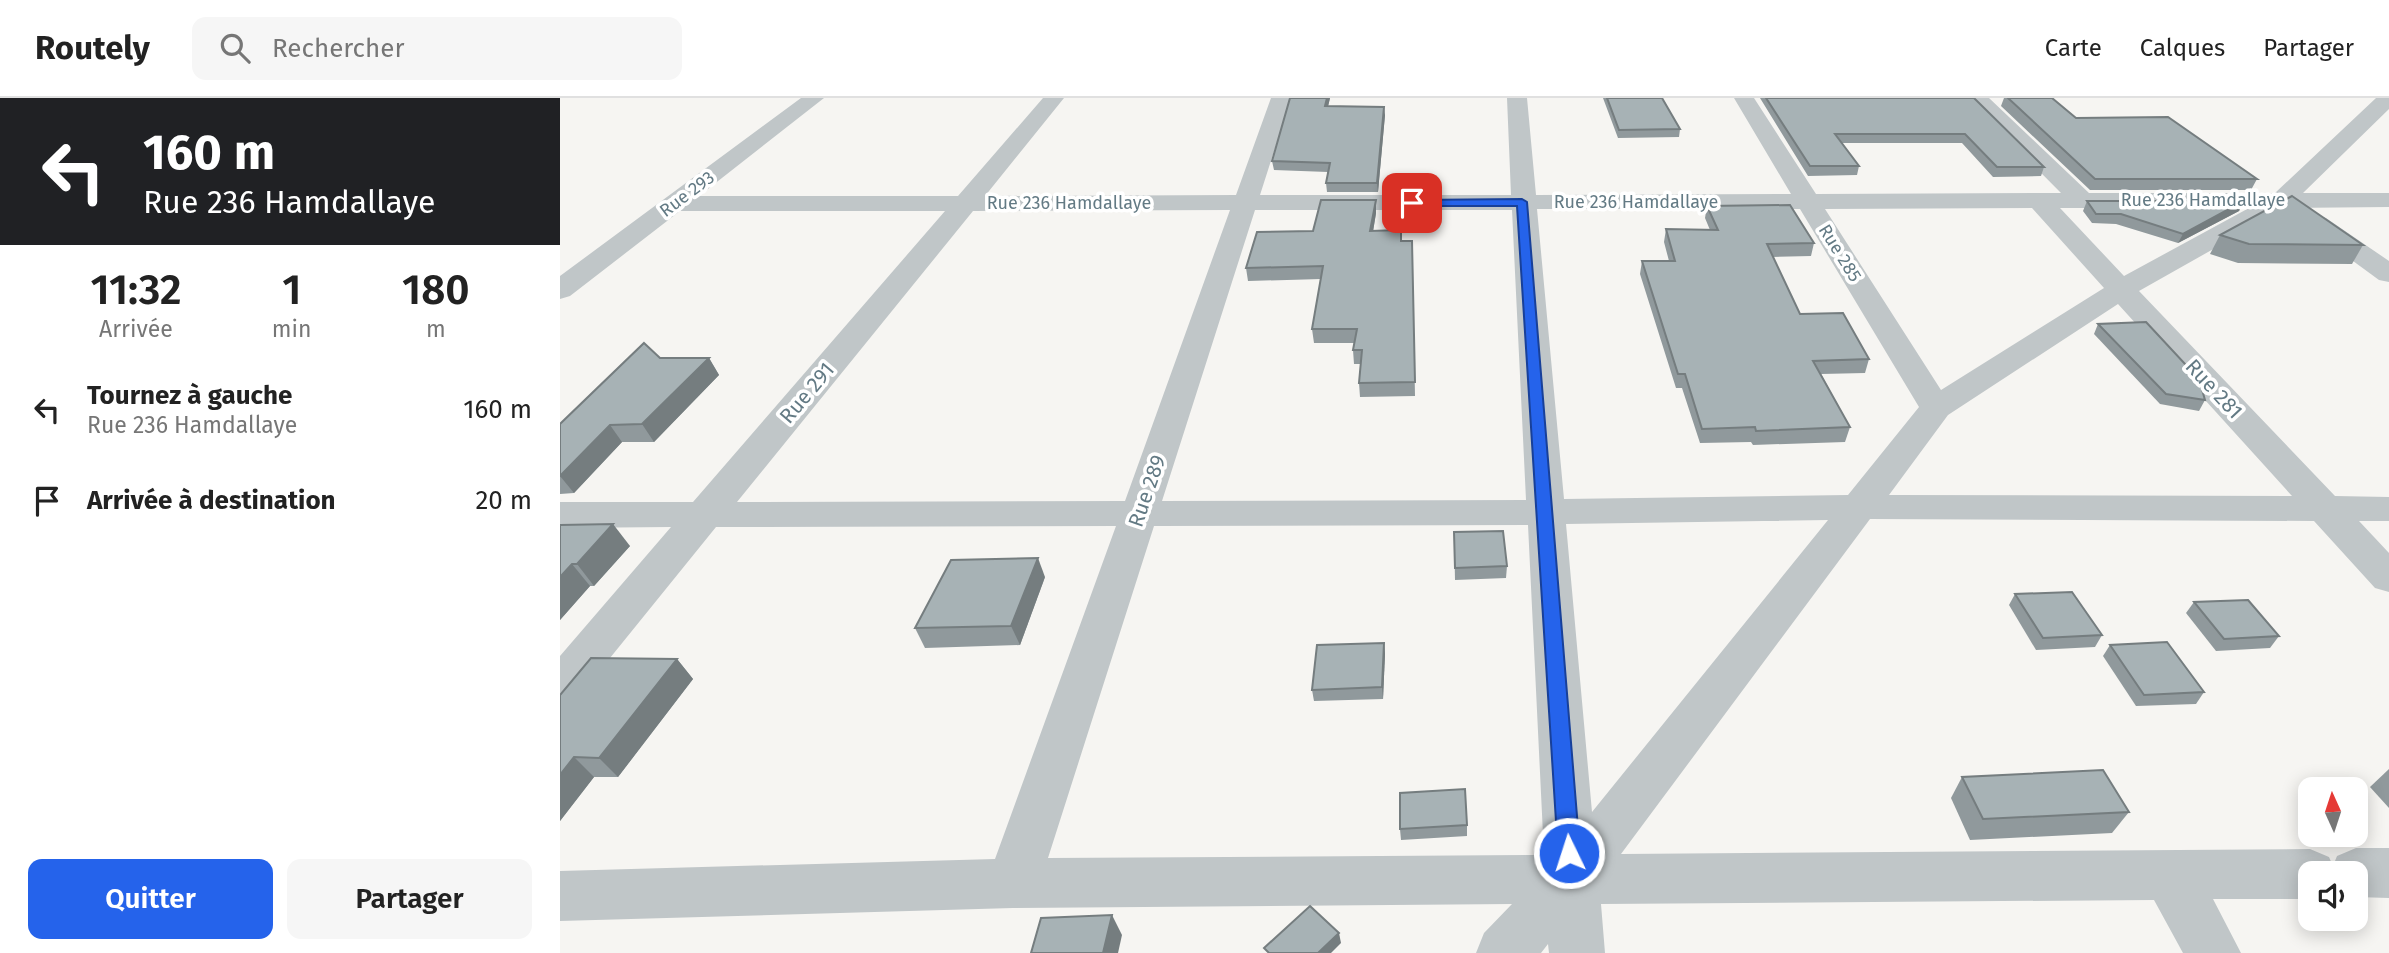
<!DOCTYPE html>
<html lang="fr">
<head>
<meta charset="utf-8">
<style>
	:root { --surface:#fff; --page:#f6f6f6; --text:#222; --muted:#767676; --line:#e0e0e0; --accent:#2563eb }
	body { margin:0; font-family:"Fira Sans",sans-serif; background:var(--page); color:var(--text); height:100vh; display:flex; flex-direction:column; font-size:26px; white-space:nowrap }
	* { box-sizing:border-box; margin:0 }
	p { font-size:23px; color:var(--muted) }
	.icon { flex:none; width:38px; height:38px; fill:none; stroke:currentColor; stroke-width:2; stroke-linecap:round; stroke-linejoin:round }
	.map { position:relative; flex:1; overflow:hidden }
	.details { display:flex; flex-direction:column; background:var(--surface); width:560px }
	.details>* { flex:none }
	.banner { background:#202124; color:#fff; overflow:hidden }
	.needle { width:46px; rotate:357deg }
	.tools { position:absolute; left:1738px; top:679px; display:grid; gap:14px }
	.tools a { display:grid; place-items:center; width:70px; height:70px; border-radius:14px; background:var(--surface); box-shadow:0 4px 18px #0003; font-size:35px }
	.pin { position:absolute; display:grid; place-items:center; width:60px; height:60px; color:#fff; margin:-30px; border-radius:14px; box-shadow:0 4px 10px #0006 }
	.me { position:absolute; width:77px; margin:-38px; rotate:356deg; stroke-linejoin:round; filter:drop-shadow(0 0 5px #0008) }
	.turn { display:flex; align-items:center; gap:24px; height:147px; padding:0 28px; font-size:32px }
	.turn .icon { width:91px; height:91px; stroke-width:2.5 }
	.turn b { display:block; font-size:49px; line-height:60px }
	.eta { display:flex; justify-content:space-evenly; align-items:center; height:119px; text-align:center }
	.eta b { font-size:42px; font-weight:600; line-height:49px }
	.primary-button { display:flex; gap:14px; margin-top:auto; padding:14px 28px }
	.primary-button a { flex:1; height:80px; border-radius:14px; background:var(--accent); color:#fff; font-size:28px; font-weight:600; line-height:80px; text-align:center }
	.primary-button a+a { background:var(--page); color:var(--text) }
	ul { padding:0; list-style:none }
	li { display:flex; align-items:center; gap:21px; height:91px; padding:0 28px }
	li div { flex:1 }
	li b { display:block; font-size:26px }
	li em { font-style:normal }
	header { display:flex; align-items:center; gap:42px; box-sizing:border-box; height:98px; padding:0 35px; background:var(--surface); border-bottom:2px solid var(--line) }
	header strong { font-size:33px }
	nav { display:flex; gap:38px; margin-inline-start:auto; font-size:24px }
	.search { width:490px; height:63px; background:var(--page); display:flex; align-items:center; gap:18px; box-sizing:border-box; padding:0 24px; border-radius:14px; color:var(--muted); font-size:26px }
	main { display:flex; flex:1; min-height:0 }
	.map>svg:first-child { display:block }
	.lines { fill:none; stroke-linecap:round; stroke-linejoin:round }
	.street { fill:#c0c6c8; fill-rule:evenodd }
	.wall { fill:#90999c }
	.shaded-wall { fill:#757d7f }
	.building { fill:#a7b2b5; stroke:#757d7f; stroke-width:2 }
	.route { fill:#2563eb; stroke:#184099; stroke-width:2 }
	.labels { text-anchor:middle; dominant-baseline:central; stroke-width:7; stroke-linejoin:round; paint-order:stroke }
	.far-street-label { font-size:18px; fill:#637a84; stroke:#fff }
	.street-label { font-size:21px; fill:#637a84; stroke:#fff }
</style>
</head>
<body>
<header>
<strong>Routely</strong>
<div class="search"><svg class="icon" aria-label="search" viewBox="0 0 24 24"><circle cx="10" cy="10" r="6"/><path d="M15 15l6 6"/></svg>Rechercher</div>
<nav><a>Carte</a><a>Calques</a><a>Partager</a></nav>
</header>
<main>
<section class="details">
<div class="banner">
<div class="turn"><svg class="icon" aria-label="left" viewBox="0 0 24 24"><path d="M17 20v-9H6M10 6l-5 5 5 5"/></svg><div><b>160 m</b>Rue 236 Hamdallaye</div></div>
</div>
<div class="eta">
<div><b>11:32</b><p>Arrivée</p></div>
<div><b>1</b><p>min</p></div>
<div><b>180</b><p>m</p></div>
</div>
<ul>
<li><svg class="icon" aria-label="left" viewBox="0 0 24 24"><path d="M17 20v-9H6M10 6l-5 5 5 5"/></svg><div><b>Tournez à gauche</b><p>Rue 236 Hamdallaye</p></div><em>160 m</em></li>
<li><svg class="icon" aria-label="arrive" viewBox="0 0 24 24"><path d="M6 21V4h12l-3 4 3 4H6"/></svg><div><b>Arrivée à destination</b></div><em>20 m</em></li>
</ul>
<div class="primary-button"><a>Quitter</a><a>Partager</a></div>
</section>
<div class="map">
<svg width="1829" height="855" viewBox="0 0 1829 855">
	<rect width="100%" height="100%" fill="#f6f5f2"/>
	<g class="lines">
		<g class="street">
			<path d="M241,0H264L139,98H398L483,0H504L425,98L676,97L711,0H731L700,97H951L947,0H967L976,97L1231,96L1174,0H1194L1256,96L1501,95L1407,0H1429L1529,95H1715L1816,0H1829V11L1743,95H1829V109L1726,110L1579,193L1775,398L1829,399V423H1799L1829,455V494L1815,490L1754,423L1310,421L1061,756L1750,751L1769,759L1773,768L1777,758L1796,750H1829V800L1796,799V775H1750V801H1653L1681,855H1623L1594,802L1041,806L1045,855H989L988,846L981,855H916L924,835L952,806L453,810L0,823V773L435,761L556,428L156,429L16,602L0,607V558L111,429L0,430V404H133L385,113H120L10,198L0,201V178ZM1472,110L1544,190L1381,292L1265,111ZM1500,110H1689L1564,178ZM977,111H1240L1359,309L1288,397L1004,401ZM670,112L565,403L177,404L413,113ZM695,112H952L966,402L602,403ZM1558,206L1732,398L1329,397L1388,317ZM1268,422L1032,714L1006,426ZM968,427L984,757L488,760L594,428Z"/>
			<path d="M1757,117L1766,120L1829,163V184L1819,182L1748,130L1744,125L1748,120Z"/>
		</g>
	</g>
	<g class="wall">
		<path d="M730,0H770L768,8L825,17L818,94H767L766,85L768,74L714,72L712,63Z"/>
		<path d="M1043,0H1102L1120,31L1119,39L1058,40Z"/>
		<path d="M1200,0H1414L1484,69L1481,78L1433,79L1402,45H1282L1299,68L1297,77L1248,78Z"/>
		<path d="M1444,0H1492L1516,20L1697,81L1691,92H1530L1441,8Z"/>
		<path d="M816,102V115L813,133L842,143H852L855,298L800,299L799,285L801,266H794L793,252L794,245H754L752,231L761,181L688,183L686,170L753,133Z"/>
		<path d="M1527,103H1684L1679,113L1618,145L1556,126L1532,125L1523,113Z"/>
		<path d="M1147,108L1254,145L1251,158L1213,159L1240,216L1309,261L1305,275L1261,276L1290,329L1285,344L1193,347L1191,344L1140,345L1122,290H1116L1080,176L1082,163H1109L1104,144L1106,131L1150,132L1145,120Z"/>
		<path d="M1660,137L1803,147L1792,166L1678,165L1650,156Z"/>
		<path d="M1538,226L1645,302L1639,313L1600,306L1534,236Z"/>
		<path d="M100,260H149L159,277L94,344H62L14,395L0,396V326Z"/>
		<path d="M0,427L70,448L34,488H30L0,522Z"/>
		<path d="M894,434L947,468L946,480L895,482Z"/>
		<path d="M485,479L460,547L365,550L355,530Z"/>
		<path d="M1455,496L1542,537L1535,549L1476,552L1449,507Z"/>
		<path d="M1634,504L1719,538L1710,550L1656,553L1626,515Z"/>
		<path d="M824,545L825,556L823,601L754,603L752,592Z"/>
		<path d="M1550,547L1644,594L1636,606L1576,608L1543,558Z"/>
		<path d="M117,561L133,581L58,679H34L0,723V597Z"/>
		<path d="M1829,671V710L1810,689Z"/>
		<path d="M1402,679L1569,714L1552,735L1410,742L1391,700Z"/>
		<path d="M907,727V738L841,742L840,731Z"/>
	</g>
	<g class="shaded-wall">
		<path d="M767,0H770L766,17L765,8Z"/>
		<path d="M824,9L825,17L818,94L817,85Z"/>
		<path d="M816,102V115L811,146L810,133Z"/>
		<path d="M1684,103L1679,113L1618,145L1623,136Z"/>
		<path d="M149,260L159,277L94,344L82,326Z"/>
		<path d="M50,327L62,344L14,395L0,378Z"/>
		<path d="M53,426L70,448L34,488L17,466Z"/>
		<path d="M478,460L485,479L460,547L451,528Z"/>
		<path d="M12,466L30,488L0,522V479Z"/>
		<path d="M824,545L825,556L823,601L822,589Z"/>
		<path d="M117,561L133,581L58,679L39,660Z"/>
		<path d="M14,659L34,679L0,723V677Z"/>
		<path d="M552,817L562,837L558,855H543Z"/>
		<path d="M779,835L781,845L771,855H758Z"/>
	</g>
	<g class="building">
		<path d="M730,0H767L765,8L824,9L817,85H766L770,65L712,63Z"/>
		<path d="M1047,0H1102L1120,31L1059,32Z"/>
		<path d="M1206,0H1414L1484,69H1437L1405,36H1275L1299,68H1250Z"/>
		<path d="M1448,0H1492L1516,20L1608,19L1697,81H1535Z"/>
		<path d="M1732,98L1803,147L1689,146L1660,137Z"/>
		<path d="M761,102H816L810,133L841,132V143H852L855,284L799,285L802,252H793L797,231H752L763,168L686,170L697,134L753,133Z"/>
		<path d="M1527,103H1684L1623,136L1561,116H1536Z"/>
		<path d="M1230,107L1254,145L1207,146L1240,216L1283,215L1309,261L1253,263L1290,329L1196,333L1195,329L1142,331L1125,276H1118L1082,163H1115L1106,131L1158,132L1147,108Z"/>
		<path d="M1586,224L1639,281L1645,302L1606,296L1538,226Z"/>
		<path d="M84,245L100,260H149L82,326L50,327L0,378V326Z"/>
		<path d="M53,426L17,466H12L0,479V427Z"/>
		<path d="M943,433L947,468L895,470L894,434Z"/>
		<path d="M478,460L451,528L355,530L391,462Z"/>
		<path d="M1512,494L1542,537L1483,540L1455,496Z"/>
		<path d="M1688,502L1719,538L1664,541L1634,504Z"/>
		<path d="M1607,544L1644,594L1584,597L1550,547Z"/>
		<path d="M824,545L822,589L752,592L757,547Z"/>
		<path d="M31,560L117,561L39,660L14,659L0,677V597Z"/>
		<path d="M1543,672L1569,714L1423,721L1402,679Z"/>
		<path d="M905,691L907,727L840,731V695Z"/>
		<path d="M750,808L779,835L758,855H709L704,850Z"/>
		<path d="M552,817L543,855H471L481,820Z"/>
	</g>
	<path class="route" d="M962,101L967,104L1020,755L1017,762L1009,765L1001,762L998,755L957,108H852L846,105L852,102Z"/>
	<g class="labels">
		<g class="far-street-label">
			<text transform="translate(127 96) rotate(-37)">Rue 293</text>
			<text x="1643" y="102">Rue 236 Hamdallaye</text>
			<text x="1076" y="104">Rue 236 Hamdallaye</text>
			<text x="509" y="105">Rue 236 Hamdallaye</text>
			<text transform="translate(1280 155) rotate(58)">Rue 285</text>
		</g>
		<g class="street-label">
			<text transform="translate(1654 291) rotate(47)">Rue 281</text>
			<text transform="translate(247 295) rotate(-50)">Rue 291</text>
			<text transform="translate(587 393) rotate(-71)">Rue 289</text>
		</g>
	</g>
</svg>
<div class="tools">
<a><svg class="needle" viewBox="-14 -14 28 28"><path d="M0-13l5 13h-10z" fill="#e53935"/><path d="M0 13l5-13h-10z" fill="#767676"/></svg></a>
<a><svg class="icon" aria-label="sound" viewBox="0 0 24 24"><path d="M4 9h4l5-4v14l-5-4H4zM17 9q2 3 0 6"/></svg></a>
</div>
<div class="pin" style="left:852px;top:105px;background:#d93025"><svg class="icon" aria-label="arrive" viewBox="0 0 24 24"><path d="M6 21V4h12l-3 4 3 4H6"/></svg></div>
<svg class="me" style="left:1009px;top:755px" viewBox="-20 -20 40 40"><circle r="17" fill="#2563eb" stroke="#fff" stroke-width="3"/><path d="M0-11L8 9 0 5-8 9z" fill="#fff"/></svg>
</div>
</main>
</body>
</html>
